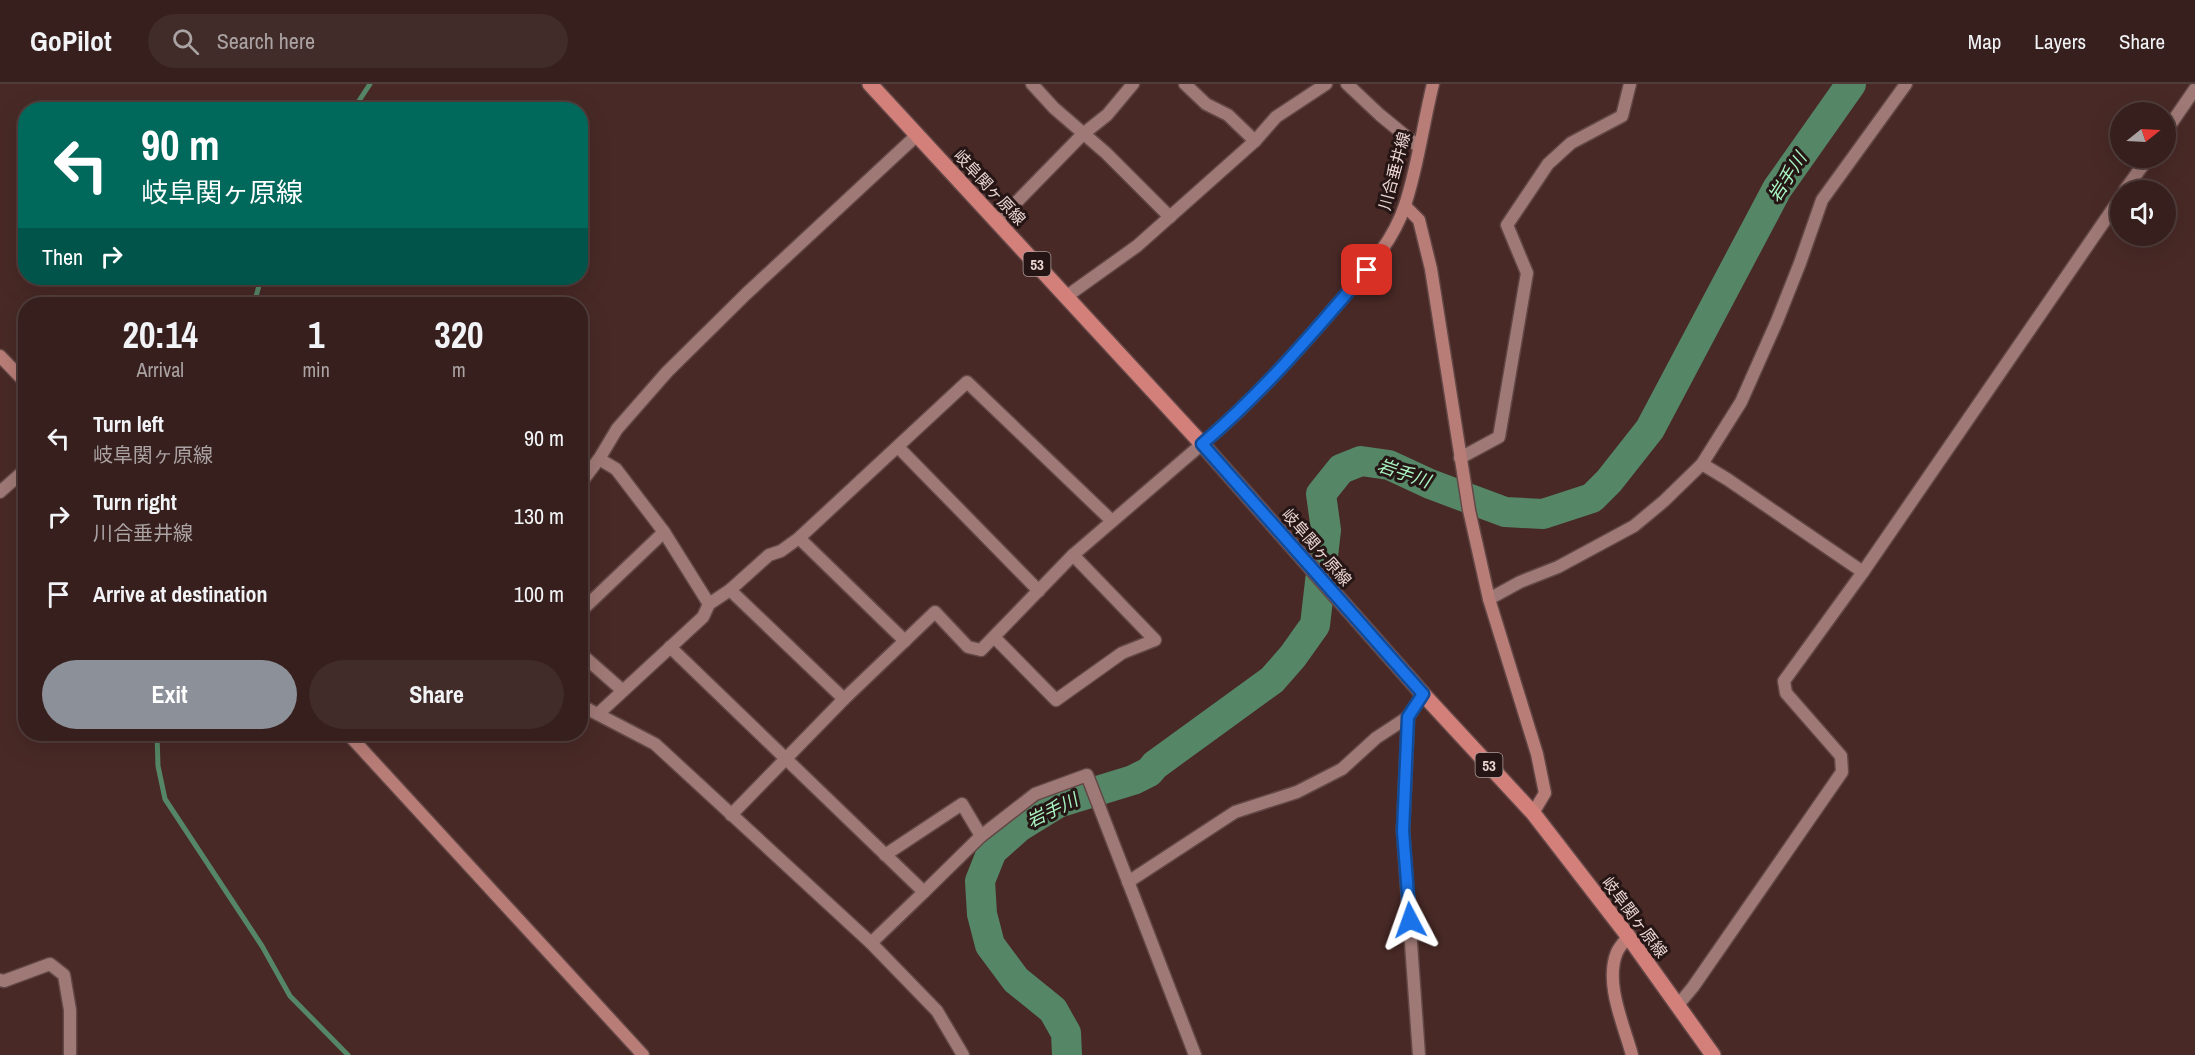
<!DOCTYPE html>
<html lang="en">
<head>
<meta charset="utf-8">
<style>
	:root { --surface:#361f1c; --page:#412c29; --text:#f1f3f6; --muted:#aaa2a3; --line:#503d3b; --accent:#8c9099 }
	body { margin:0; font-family:"Archivo Narrow","Noto Sans JP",sans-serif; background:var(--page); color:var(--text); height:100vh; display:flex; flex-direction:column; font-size:22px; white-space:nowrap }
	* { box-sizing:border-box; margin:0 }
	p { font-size:20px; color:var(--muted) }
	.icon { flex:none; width:33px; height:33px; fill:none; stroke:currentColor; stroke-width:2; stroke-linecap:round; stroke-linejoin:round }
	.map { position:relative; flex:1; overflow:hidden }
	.drawer { position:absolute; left:18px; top:213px; width:570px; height:444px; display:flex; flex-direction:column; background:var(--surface); border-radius:24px; box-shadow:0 6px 24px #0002,0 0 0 2px var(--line) }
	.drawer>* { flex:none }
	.hud { position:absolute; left:18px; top:18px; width:570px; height:183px; border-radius:24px; box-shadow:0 6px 24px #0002,0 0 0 2px var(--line); background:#00695c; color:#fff; overflow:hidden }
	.needle { width:39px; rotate:72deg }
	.fabs { position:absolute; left:2110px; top:18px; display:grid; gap:12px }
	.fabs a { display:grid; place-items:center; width:66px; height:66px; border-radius:50%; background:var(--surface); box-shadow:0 6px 24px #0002,0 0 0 2px var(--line); font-size:30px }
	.pin { position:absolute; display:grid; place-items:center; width:51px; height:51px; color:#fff; margin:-26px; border-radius:12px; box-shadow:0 3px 9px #0006 }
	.me { position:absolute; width:66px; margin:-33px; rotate:356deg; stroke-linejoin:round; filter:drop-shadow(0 0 4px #0008) }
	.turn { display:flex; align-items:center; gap:21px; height:126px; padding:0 24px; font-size:27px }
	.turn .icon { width:78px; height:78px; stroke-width:2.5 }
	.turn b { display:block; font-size:42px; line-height:51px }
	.then { display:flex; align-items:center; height:57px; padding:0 24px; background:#0003; gap:12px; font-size:22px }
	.eta { display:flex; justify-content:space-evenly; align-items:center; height:102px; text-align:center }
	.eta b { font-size:36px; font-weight:700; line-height:42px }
	.action { display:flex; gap:12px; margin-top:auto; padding:12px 24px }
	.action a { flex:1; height:69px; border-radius:36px; background:var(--accent); color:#fff; font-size:24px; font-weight:700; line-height:69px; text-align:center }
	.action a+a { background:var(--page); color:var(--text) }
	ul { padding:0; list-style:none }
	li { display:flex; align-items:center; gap:18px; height:78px; padding:0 24px }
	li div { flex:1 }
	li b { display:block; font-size:22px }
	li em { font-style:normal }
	header { display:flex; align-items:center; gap:36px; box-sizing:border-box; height:84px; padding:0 30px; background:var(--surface); border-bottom:2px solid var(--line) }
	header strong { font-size:28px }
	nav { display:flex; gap:33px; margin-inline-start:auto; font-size:21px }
	.search { width:420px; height:54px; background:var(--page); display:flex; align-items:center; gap:15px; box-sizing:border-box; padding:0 21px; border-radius:33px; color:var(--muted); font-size:22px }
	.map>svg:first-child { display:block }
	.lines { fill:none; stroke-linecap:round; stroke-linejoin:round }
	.stream { stroke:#558766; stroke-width:5 }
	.river { stroke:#558766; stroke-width:30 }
	.street-casing { stroke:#624746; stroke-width:15 }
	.secondary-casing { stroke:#624746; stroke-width:15 }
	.primary-casing { stroke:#624746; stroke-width:18 }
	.street { stroke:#9f7975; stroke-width:12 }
	.secondary { stroke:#b97d77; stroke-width:12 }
	.primary { stroke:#d3807a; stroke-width:15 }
	.route-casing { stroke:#114b97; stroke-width:15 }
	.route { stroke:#1a73e8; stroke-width:10 }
	.labels { text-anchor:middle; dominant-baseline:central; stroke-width:6; stroke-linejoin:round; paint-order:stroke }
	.shield { fill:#251615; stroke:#af9c9a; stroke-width:1.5 }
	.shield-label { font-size:15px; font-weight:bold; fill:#ead5d3 }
	.street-label { font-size:16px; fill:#ead5d3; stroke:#251615 }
	.water-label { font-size:18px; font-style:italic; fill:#a8f5c1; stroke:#251615 }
</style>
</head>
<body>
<header>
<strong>GoPilot</strong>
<div class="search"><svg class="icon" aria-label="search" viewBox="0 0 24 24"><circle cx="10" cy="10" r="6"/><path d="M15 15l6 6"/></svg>Search here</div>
<nav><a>Map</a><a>Layers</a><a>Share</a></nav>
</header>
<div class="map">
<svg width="2195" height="971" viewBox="0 0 2195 971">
	<rect width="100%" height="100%" fill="#482926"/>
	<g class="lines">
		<g class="stream">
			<path d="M353,26L370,0"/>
			<path d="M254,220L261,194"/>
			<path d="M157,650L158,682L165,715L262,862L290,912L348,971"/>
		</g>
		<path class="river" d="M1067,971L1066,949L1053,926L1016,896L990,861L982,830L980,797L992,767L1019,743L1058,719L1133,696L1149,688L1155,681L1272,596L1293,572L1315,541L1326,446L1321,410L1341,385L1361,377L1389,381L1430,400L1505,428L1543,430L1592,414L1609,397L1650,345L1777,105L1851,0"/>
		<g class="street-casing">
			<g id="street">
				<path d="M1032,0L1054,24L1106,69L1170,133"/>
				<path d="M1185,0L1206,20L1228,31L1255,57"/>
				<path d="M1347,0L1380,31L1419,63"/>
				<path d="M2166,47L2195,5"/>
				<path d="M2125,106L2148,74"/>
				<path d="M998,137L1083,50L1107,31L1133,0"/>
				<path d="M1067,212L1137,162L1255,57L1276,33L1326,0"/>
				<path d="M898,363L1039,507"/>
				<path d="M1460,374L1499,353L1527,189L1507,141L1548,80L1571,59L1622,32L1630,0"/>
				<path d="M599,375L616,385L664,448L709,520"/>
				<path d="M1702,380L1727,395L1863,488"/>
				<path d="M580,400L599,375L617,345L667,288L746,210L916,52"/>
				<path d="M0,408L26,385"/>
				<path d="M730,506L769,471L781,467L799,454"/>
				<path d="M1489,515L1520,498L1558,483L1634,442L1664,417L1702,380L1741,318L1777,237L1800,179L1822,116L1906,0"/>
				<path d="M580,528L664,448"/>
				<path d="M994,553L1056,616L1122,569L1155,556L1073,471"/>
				<path d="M905,557L799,454L967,298L1112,437"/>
				<path d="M670,563L924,808L871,859"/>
				<path d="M580,569L622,606"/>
				<path d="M580,621L655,660L871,859L937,927L963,971"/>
				<path d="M598,630L703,533L709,520L730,506L844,615"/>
				<path d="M731,731L844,615L935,528L968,563L981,566L1073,471L1202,360"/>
				<path d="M885,771L962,720L981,752"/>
				<path d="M1128,798L1235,728L1297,708L1342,685L1376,654L1408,633"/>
				<path d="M924,808L981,752L1035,710L1087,691L1195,971"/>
				<path d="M0,896L4,897L50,880L64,891L70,926V971"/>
				<path d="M1678,921L1693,903L1842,688L1841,672L1786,609L1784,597L1863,488L2121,113"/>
				<path d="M1419,971L1403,747L1408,633L1423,610"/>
			</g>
		</g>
		<g class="secondary-casing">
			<g id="secondary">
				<path d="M1405,122L1419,136L1431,185L1469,426L1489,515L1537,670L1545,709L1533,729"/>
				<path d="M0,272L26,299"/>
				<path d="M1202,360C1252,318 1293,272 1336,222C1362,192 1393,159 1405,121C1418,82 1423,40 1433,0"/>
				<path d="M348,650L643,971"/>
				<path d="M1628,852C1625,857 1620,862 1617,868C1604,899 1624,941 1632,971"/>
			</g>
		</g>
		<g class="primary-casing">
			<path id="primary" d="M870,0L1202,360L1423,610L1533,729L1628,852L1713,971"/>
		</g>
		<use href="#street" class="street"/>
		<use href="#secondary" class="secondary"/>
		<use href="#primary" class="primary"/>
	</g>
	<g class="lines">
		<g class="route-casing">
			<path id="route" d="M1367,186C1314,248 1264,307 1202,360L1423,610L1408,633L1403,747L1410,836"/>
		</g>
		<use href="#route" class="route"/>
	</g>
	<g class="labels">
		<g class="shield">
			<rect x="1023.5" y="168" width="27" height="24" rx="4.5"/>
			<rect x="1475.5" y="669" width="27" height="24" rx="4.5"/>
		</g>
		<g class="shield-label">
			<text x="1037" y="180">53</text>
			<text x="1489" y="681">53</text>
		</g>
		<g class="street-label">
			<text transform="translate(1394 87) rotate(-75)">川合垂井線</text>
			<text transform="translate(990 103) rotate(47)">岐阜関ヶ原線</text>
			<text transform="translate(1317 463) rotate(49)">岐阜関ヶ原線</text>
			<text transform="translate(1635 833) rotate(53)">岐阜関ヶ原線</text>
		</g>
		<g class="water-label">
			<text transform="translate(1787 93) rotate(-57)">岩手川</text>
			<text transform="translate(1404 389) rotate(19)">岩手川</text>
			<text transform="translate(1052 726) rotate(-26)">岩手川</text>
		</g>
	</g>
</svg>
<div class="fabs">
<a><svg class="needle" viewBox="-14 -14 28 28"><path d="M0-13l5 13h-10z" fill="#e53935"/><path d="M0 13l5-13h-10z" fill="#aaa2a3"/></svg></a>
<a><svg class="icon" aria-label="sound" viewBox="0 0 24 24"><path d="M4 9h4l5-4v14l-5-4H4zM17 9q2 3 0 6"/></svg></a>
</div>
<div class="pin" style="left:1367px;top:186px;background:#d93025"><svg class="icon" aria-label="arrive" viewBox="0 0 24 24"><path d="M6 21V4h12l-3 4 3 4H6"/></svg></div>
<svg class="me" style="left:1410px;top:836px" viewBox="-20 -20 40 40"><path d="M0-17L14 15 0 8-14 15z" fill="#1a73e8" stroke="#fff" stroke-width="4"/></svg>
<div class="hud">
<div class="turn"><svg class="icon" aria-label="left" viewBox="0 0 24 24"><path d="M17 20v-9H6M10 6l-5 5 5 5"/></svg><div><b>90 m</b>岐阜関ヶ原線</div></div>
<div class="then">Then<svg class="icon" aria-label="right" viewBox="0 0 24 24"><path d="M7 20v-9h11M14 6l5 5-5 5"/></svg></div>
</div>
<section class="drawer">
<div class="eta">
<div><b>20:14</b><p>Arrival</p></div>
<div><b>1</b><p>min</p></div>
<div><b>320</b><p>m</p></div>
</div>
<ul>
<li><svg class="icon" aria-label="left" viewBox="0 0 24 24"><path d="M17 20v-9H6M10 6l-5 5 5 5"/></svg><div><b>Turn left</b><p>岐阜関ヶ原線</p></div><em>90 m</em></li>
<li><svg class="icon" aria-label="right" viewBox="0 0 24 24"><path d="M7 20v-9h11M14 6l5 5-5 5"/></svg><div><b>Turn right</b><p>川合垂井線</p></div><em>130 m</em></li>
<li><svg class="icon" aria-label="arrive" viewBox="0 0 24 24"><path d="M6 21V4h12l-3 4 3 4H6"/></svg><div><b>Arrive at destination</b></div><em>100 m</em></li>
</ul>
<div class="action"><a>Exit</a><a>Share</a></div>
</section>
</div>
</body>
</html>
